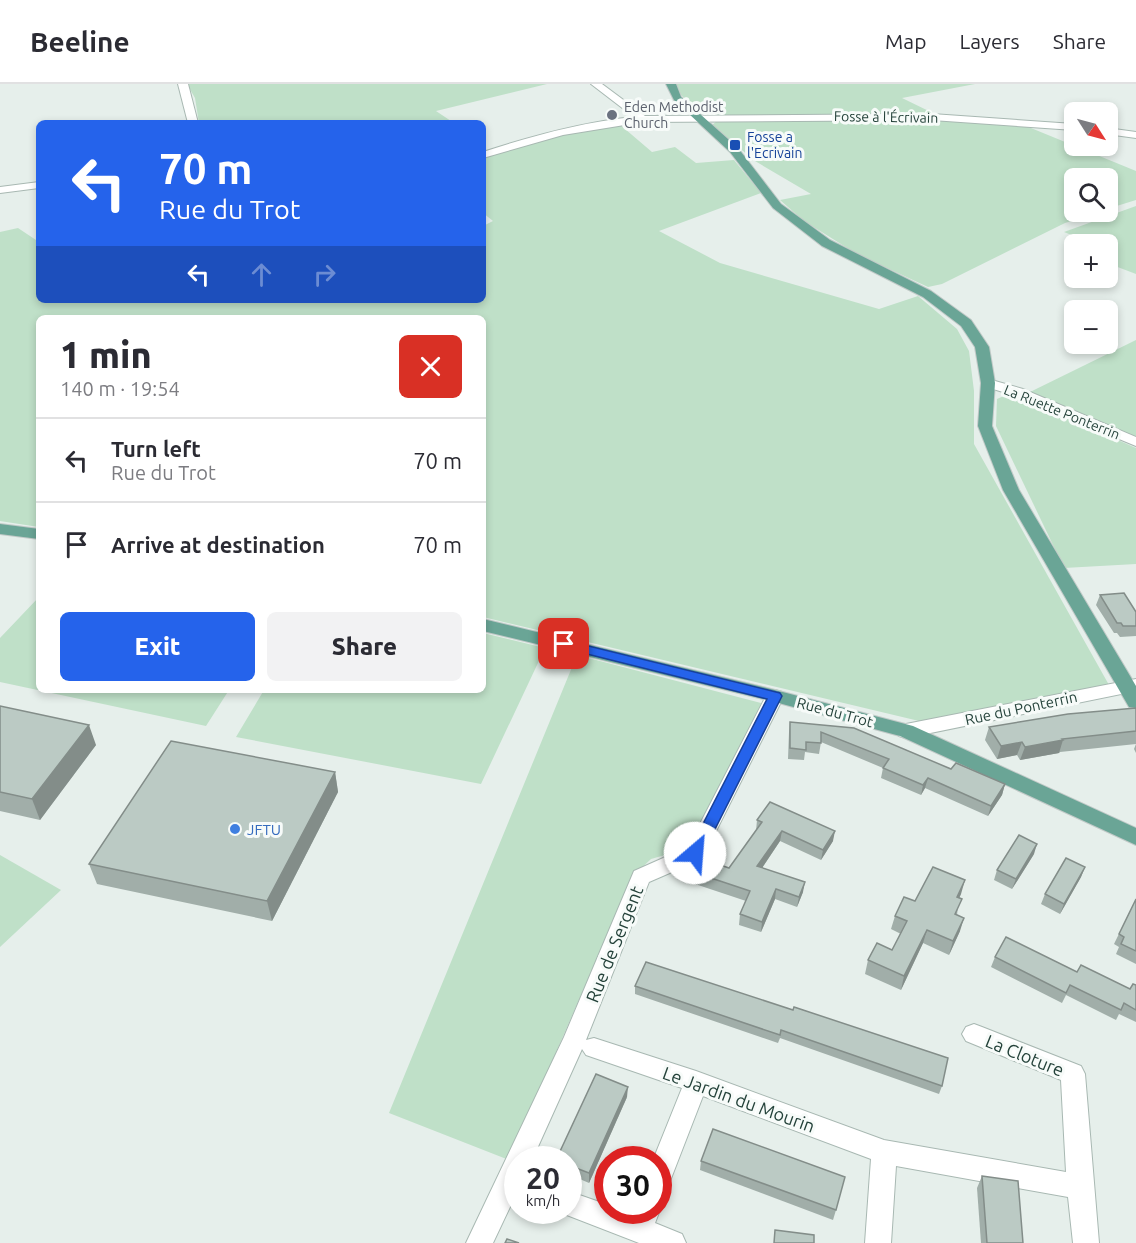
<!DOCTYPE html>
<html lang="en">
<head>
<meta charset="utf-8">
<style>
	:root { --surface:#fff; --page:#f2f2f3; --text:#2b2b33; --muted:#7c7c81; --line:#e1e1e2; --accent:#2563eb }
	body { margin:0; font-family:Ubuntu,sans-serif; background:var(--page); color:var(--text); height:100vh; display:flex; flex-direction:column; font-size:22px; white-space:nowrap }
	* { box-sizing:border-box; margin:0 }
	p { font-size:20px; color:var(--muted) }
	.icon { flex:none; width:33px; height:33px; fill:none; stroke:currentColor; stroke-width:2; stroke-linecap:round; stroke-linejoin:round }
	.map { position:relative; flex:1; overflow:hidden }
	.panel { position:absolute; left:36px; top:231px; width:450px; height:378px; display:flex; flex-direction:column; background:var(--surface); border-radius:9px; box-shadow:0 3px 9px #0003 }
	.panel>* { flex:none }
	.banner { position:absolute; left:36px; top:36px; width:450px; height:183px; border-radius:9px; box-shadow:0 3px 9px #0003; background:#2563eb; color:#fff; overflow:hidden }
	.needle { width:39px; rotate:126deg }
	.tools { position:absolute; left:1064px; top:18px; display:grid; gap:12px }
	.tools a { display:grid; place-items:center; width:54px; height:54px; border-radius:9px; background:var(--surface); box-shadow:0 3px 9px #0003; font-size:30px }
	.speed { position:absolute; left:504px; top:1062px; display:flex; gap:12px; font-size:30px; font-weight:700; text-align:center }
	.speed>* { display:grid; place-content:center; width:78px; height:78px; border-radius:50%; background:var(--surface); box-shadow:0 3px 9px #0003; line-height:1 }
	.speed small { font-size:15px; font-weight:400 }
	.speed .limit { border:9px solid #d22; background:#fff; color:#111 }
	.pin { position:absolute; display:grid; place-items:center; width:51px; height:51px; color:#fff; margin:-26px; border-radius:12px; box-shadow:0 3px 9px #0006 }
	.me { position:absolute; width:66px; margin:-33px; rotate:27deg; stroke-linejoin:round; filter:drop-shadow(0 0 4px #0008) }
	.turn { display:flex; align-items:center; gap:21px; height:126px; padding:0 24px; font-size:27px }
	.turn .icon { width:78px; height:78px; stroke-width:2.5 }
	.turn b { display:block; font-size:42px; line-height:51px }
	.lanes { display:flex; align-items:center; height:57px; padding:0 24px; background:#0003; justify-content:center; gap:30px; direction:ltr }
	.lanes .off { opacity:.35 }
	.round { display:grid; place-items:center; flex:none; width:63px; height:63px; border-radius:9px; background:var(--page) }
	.summary { display:flex; align-items:center; justify-content:space-between; height:102px; padding:0 24px }
	h1 { font-size:36px; font-weight:800; line-height:45px }
	.primary-button { display:flex; gap:12px; margin-top:auto; padding:12px 24px }
	.primary-button a { flex:1; height:69px; border-radius:9px; background:var(--accent); color:#fff; font-size:24px; font-weight:800; line-height:69px; text-align:center }
	.primary-button a+a { background:var(--page); color:var(--text) }
	ul { padding:0; list-style:none }
	li { display:flex; align-items:center; gap:18px; height:84px; padding:0 24px; border-top:2px solid var(--line) }
	li div { flex:1 }
	li b { display:block; font-size:22px }
	li em { font-style:normal }
	header { display:flex; align-items:center; gap:36px; box-sizing:border-box; height:84px; padding:0 30px; background:var(--surface); border-bottom:2px solid var(--line) }
	header strong { font-size:28px }
	nav { display:flex; gap:33px; margin-inline-start:auto; font-size:21px }
	.map>svg:first-child { display:block }
	.green { fill:#bfe0c8 }
	.lines { fill:none; stroke-linecap:round; stroke-linejoin:round }
	.minor-casing { stroke:#a8b8b2; stroke-width:2 }
	.major-casing { stroke:#c2cac8; stroke-width:2 }
	.minor { fill:#fff; fill-rule:evenodd }
	.major { fill:#6aa596; fill-rule:evenodd }
	.wall { fill:#a1aea9 }
	.shaded-wall { fill:#838d89 }
	.building { fill:#bbcac4; stroke:#838d89; stroke-width:1.5 }
	.route { fill:#2563eb; stroke:#184099; stroke-width:1.5 }
	.worship-dot { fill:#6b7280; stroke:#f7fbf9; stroke-width:2 }
	.transit-dot { fill:#1a4fb4; stroke:#f7fbf9; stroke-width:2 }
	.shop-dot { fill:#3f7fe0; stroke:#f7fbf9; stroke-width:2 }
	.labels { text-anchor:middle; dominant-baseline:central; stroke-width:6; stroke-linejoin:round; paint-order:stroke }
	.far-worship-label { font-size:14px; fill:#5b616d; stroke:#f7fbf9; text-anchor:start }
	.far-street-label { font-size:14px; fill:#24423a; stroke:#f7fbf9 }
	.far-transit-label { font-size:14px; fill:#164399; stroke:#f7fbf9; text-anchor:start }
	.street-label { font-size:15px; fill:#24423a; stroke:#f7fbf9 }
	.shop-label { font-size:15px; fill:#366cbe; stroke:#f7fbf9; text-anchor:start }
	.near-street-label { font-size:18px; fill:#24423a; stroke:#f7fbf9 }
</style>
</head>
<body>
<header>
<strong>Beeline</strong>
<nav><a>Map</a><a>Layers</a><a>Share</a></nav>
</header>
<div class="map">
<svg width="1136" height="1159" viewBox="0 0 1136 1159">
	<rect width="100%" height="100%" fill="#e6efeb"/>
	<g class="green">
		<path d="M187,0H547L436,27L454,39H199L195,14Z"/>
		<path d="M676,0H975L902,14L939,32L789,31L704,34L681,11Z"/>
		<path d="M931,35L1026,42L1136,87V116L1107,125V94H1074V128H1101L1065,139L942,200L928,203L857,170L804,137L780,116L811,110L755,77L712,41L717,37Z"/>
		<path d="M618,39L652,68L675,63L696,79L734,76L761,109L659,147L720,179L879,225L918,212L957,245L969,267L974,307V360L1109,601L919,637L483,533V234H39V443L0,437V148L18,144L39,158V216H483V142L493,137L483,129V74L551,52Z"/>
		<path d="M1136,122V190L1107,179V173L1115,169L1107,166V160H1094L1064,148Z"/>
		<path d="M1136,256V353L1030,308Z"/>
		<path d="M1006,311L1022,314L1136,364V480L1064,484L996,342L997,315Z"/>
		<path d="M39,513V606H229L206,642L0,598V554Z"/>
		<path d="M483,549L545,564L481,700L236,653L264,606H483Z"/>
		<path d="M577,571L761,619L759,631L693,763L651,775L633,792L509,1076L389,1029Z"/>
		<path d="M0,771L61,806L0,863Z"/>
	</g>
	<g class="lines">
		<g class="minor-casing">
			<g id="minor">
				<path d="M178,0H188L198,39H188Z"/>
				<path d="M591,0H602L645,32L932,30L1074,40V46L932,36L643,38L563,51L483,74V68C532,52 582,38 634,33Z"/>
				<path d="M1107,44L1136,48V54L1107,50Z"/>
				<path d="M39,98V104L0,109V103Z"/>
				<path d="M988,295L1023,305L1136,353V362L1013,311L983,302L981,299L983,296Z"/>
				<path d="M1136,595V607L906,654L899,652L897,647L899,642L906,640Z"/>
				<path d="M775,606L782,608L784,612L702,775L649,798L586,956L594,954L696,987L884,1056L1066,1088L1061,996L966,957L962,950L966,943L974,940L982,943L1081,982L1085,990L1099,1159H1073L1068,1113L896,1082L891,1159H865L871,1075L703,1012L667,1105L658,1108V1076H653L682,1004L586,971L582,965L532,1076H518V1106L493,1159H466L564,953L634,787L688,763L766,612L768,608Z"/>
				<path d="M568,1107L608,1121V1126H621L632,1131L634,1126H658V1122L660,1126L655,1139L682,1150L686,1159H639L559,1128L568,1126Z"/>
			</g>
		</g>
		<g class="major-casing">
			<g id="major">
				<path d="M666,0H676L681,13L738,64L781,120L830,156L931,207L971,236L989,263L995,299L992,342L1019,406L1136,602V624L1129,623L1003,406L978,342L981,299L975,263L961,242L923,213L822,162L773,124L730,68L674,16Z"/>
				<path d="M0,440L39,445V455L0,450Z"/>
				<path d="M483,535L775,606L913,642L1136,744V761L900,652L775,618L483,547Z"/>
			</g>
		</g>
		<use href="#minor" class="minor"/>
		<use href="#major" class="major"/>
	</g>
	<g class="wall">
		<path d="M1100,511L1136,528V552L1120,553L1117,549H1114L1096,521Z"/>
		<path d="M0,622L96,661L40,736L0,727Z"/>
		<path d="M1136,624V669L1134,665L1136,660L1060,668L1059,669L1020,676L1017,671L997,675L985,656L989,643Z"/>
		<path d="M790,638L1005,700L1002,711L988,732L925,704L921,711L881,694L883,684L821,658L819,670L805,668L804,676L788,675L789,648Z"/>
		<path d="M335,688L338,708L272,837L97,800L89,780Z"/>
		<path d="M757,736L833,757L821,776L780,757L762,784L803,808L797,823L775,815L761,848L739,841L740,830L746,817L695,800L696,789L729,784L756,747Z"/>
		<path d="M1034,770L1012,805L994,796L997,786Z"/>
		<path d="M1085,783L1081,793L1060,830L1041,820L1045,810Z"/>
		<path d="M961,810L959,814L957,831L960,847L949,871L923,859L901,906L865,890L868,876L892,866L901,850L891,845L895,832Z"/>
		<path d="M1136,815V880L1116,870L1119,863L1114,860Z"/>
		<path d="M995,873L1130,905L1136,901V938L1119,930L1116,936L1066,911L1062,919L991,883Z"/>
		<path d="M646,878L942,1002L939,1010L780,954L778,959L635,910V902Z"/>
		<path d="M627,1013L589,1099L568,1090V1076Z"/>
		<path d="M701,1077L836,1126L833,1136L700,1086Z"/>
		<path d="M982,1092L1023,1159H981L977,1104Z"/>
	</g>
	<g class="shaded-wall">
		<path d="M89,641L96,661L40,736L32,715Z"/>
		<path d="M1063,656L1059,669L1020,676L1025,663Z"/>
		<path d="M1022,658L1017,671L997,675L1001,662Z"/>
		<path d="M335,688L338,708L272,837L267,817Z"/>
		<path d="M928,694L925,704L921,711L923,701Z"/>
		<path d="M1005,700L1002,711L988,732L991,722Z"/>
		<path d="M782,747L780,757L756,793L757,782Z"/>
		<path d="M835,747L833,757L821,776L823,766Z"/>
		<path d="M1037,760L1034,770L1012,805L1016,795Z"/>
		<path d="M1085,783L1081,793L1060,830L1064,820Z"/>
		<path d="M965,796L961,810L953,827L957,813Z"/>
		<path d="M805,798L803,808L797,823L799,813Z"/>
		<path d="M776,805L775,815L761,848L762,838Z"/>
		<path d="M964,834L960,847L949,871L953,857Z"/>
		<path d="M927,846L923,859L901,906L904,892Z"/>
		<path d="M628,1003L627,1013L589,1099V1089Z"/>
	</g>
	<g class="building">
		<path d="M1124,509L1136,528V542H1123L1121,539H1117L1100,511Z"/>
		<path d="M0,622L89,641L32,715L0,708Z"/>
		<path d="M1136,624V647L1062,655L1063,656L1025,663L1022,658L1001,662L989,643L1068,630Z"/>
		<path d="M790,638L854,644L951,685L956,679L1005,700L991,722L928,694L923,701L883,684L889,675L821,648V659L806,658V666L790,664Z"/>
		<path d="M171,657L335,688L267,817L89,780Z"/>
		<path d="M770,718L835,747L823,766L782,747L757,782L805,798L799,813L776,805L762,838L740,830L750,807L696,789L703,775L729,784L762,738L757,736Z"/>
		<path d="M1019,751L1037,760L1016,795L997,786Z"/>
		<path d="M1066,774L1085,783L1064,820L1045,810Z"/>
		<path d="M933,783L965,796L957,813L962,815L955,830L964,834L953,857L927,846L904,892L868,876L877,859L892,866L907,837L895,832L904,813L915,817Z"/>
		<path d="M1136,815V867L1121,860L1124,853L1119,850Z"/>
		<path d="M1006,853L1077,888L1081,881L1130,905L1133,900L1136,901V926L1124,919L1121,926L1070,901L1066,909L995,873Z"/>
		<path d="M646,878L793,926L794,923L948,974L942,1002L781,946L780,951L635,902Z"/>
		<path d="M596,990L628,1003L589,1089L568,1081V1076H556Z"/>
		<path d="M713,1045L845,1093L836,1126L701,1077Z"/>
		<path d="M982,1092L1018,1097L1023,1159H987Z"/>
		<path d="M775,1146L814,1151V1159H774Z"/>
		<path d="M507,1155L519,1159H505Z"/>
	</g>
	<path class="route" d="M564,556L780,609L782,612L701,773H690L688,769L767,615L559,563L557,560L559,557Z"/>
	<circle class="worship-dot" cx="612" cy="31" r="6"/>
	<rect class="transit-dot" x="729" y="55" width="12" height="12" rx="3"/>
	<circle class="shop-dot" cx="235" cy="745" r="6"/>
	<g class="labels">
		<g class="far-worship-label">
			<text x="624" y="23">Eden Methodist<tspan x="624" dy="16">Church</tspan></text>
		</g>
		<g class="far-street-label">
			<text transform="translate(886 33) rotate(1)">Fosse à l'Écrivain</text>
			<text transform="translate(1062 328) rotate(22)">La Ruette Ponterrin</text>
		</g>
		<g class="far-transit-label">
			<text x="747" y="53">Fosse a<tspan x="747" dy="16">l'Ecrivain</tspan></text>
		</g>
		<g class="street-label">
			<text transform="translate(1021 624) rotate(-12)">Rue du Ponterrin</text>
			<text transform="translate(835 628) rotate(15)">Rue du Trot</text>
		</g>
		<g class="shop-label">
			<text x="247" y="745">JFTU</text>
		</g>
		<g class="near-street-label">
			<text transform="translate(614 860) rotate(-68)">Rue de Sergent</text>
			<text transform="translate(1025 971) rotate(22)">La Cloture</text>
			<text transform="translate(739 1015) rotate(20)">Le Jardin du Mourin</text>
		</g>
	</g>
</svg>
<div class="tools">
<a><svg class="needle" viewBox="-14 -14 28 28"><path d="M0-13l5 13h-10z" fill="#e53935"/><path d="M0 13l5-13h-10z" fill="#7c7c81"/></svg></a>
<a><svg class="icon" aria-label="search" viewBox="0 0 24 24"><circle cx="10" cy="10" r="6"/><path d="M15 15l6 6"/></svg></a>
<a>+</a>
<a>−</a>
</div>
<div class="speed"><div>20<small>km/h</small></div><div class="limit">30</div></div>
<div class="pin" style="left:564px;top:560px;background:#d93025"><svg class="icon" aria-label="arrive" viewBox="0 0 24 24"><path d="M6 21V4h12l-3 4 3 4H6"/></svg></div>
<svg class="me" style="left:695px;top:769px" viewBox="-20 -20 40 40"><circle r="19" fill="#fff"/><path d="M0-13L10 11 0 6-10 11z" fill="#2563eb"/></svg>
<div class="banner">
<div class="turn"><svg class="icon" aria-label="left" viewBox="0 0 24 24"><path d="M17 20v-9H6M10 6l-5 5 5 5"/></svg><div><b>70 m</b>Rue du Trot</div></div>
<div class="lanes"><svg class="icon" aria-label="left" viewBox="0 0 24 24"><path d="M17 20v-9H6M10 6l-5 5 5 5"/></svg><svg class="icon off" aria-label="ahead" viewBox="0 0 24 24"><path d="M12 20V5M6 11l6-6 6 6"/></svg><svg class="icon off" aria-label="right" viewBox="0 0 24 24"><path d="M7 20v-9h11M14 6l5 5-5 5"/></svg></div>
</div>
<section class="panel">
<div class="summary"><div><h1>1 min</h1><p>140 m · 19:54</p></div><a class="round" style="background:#d93025;color:#fff"><svg class="icon" aria-label="close" viewBox="0 0 24 24"><path d="M6 6l12 12M18 6L6 18"/></svg></a></div>
<ul>
<li><svg class="icon" aria-label="left" viewBox="0 0 24 24"><path d="M17 20v-9H6M10 6l-5 5 5 5"/></svg><div><b>Turn left</b><p>Rue du Trot</p></div><em>70 m</em></li>
<li><svg class="icon" aria-label="arrive" viewBox="0 0 24 24"><path d="M6 21V4h12l-3 4 3 4H6"/></svg><div><b>Arrive at destination</b></div><em>70 m</em></li>
</ul>
<div class="primary-button"><a>Exit</a><a>Share</a></div>
</section>
</div>
</body>
</html>
